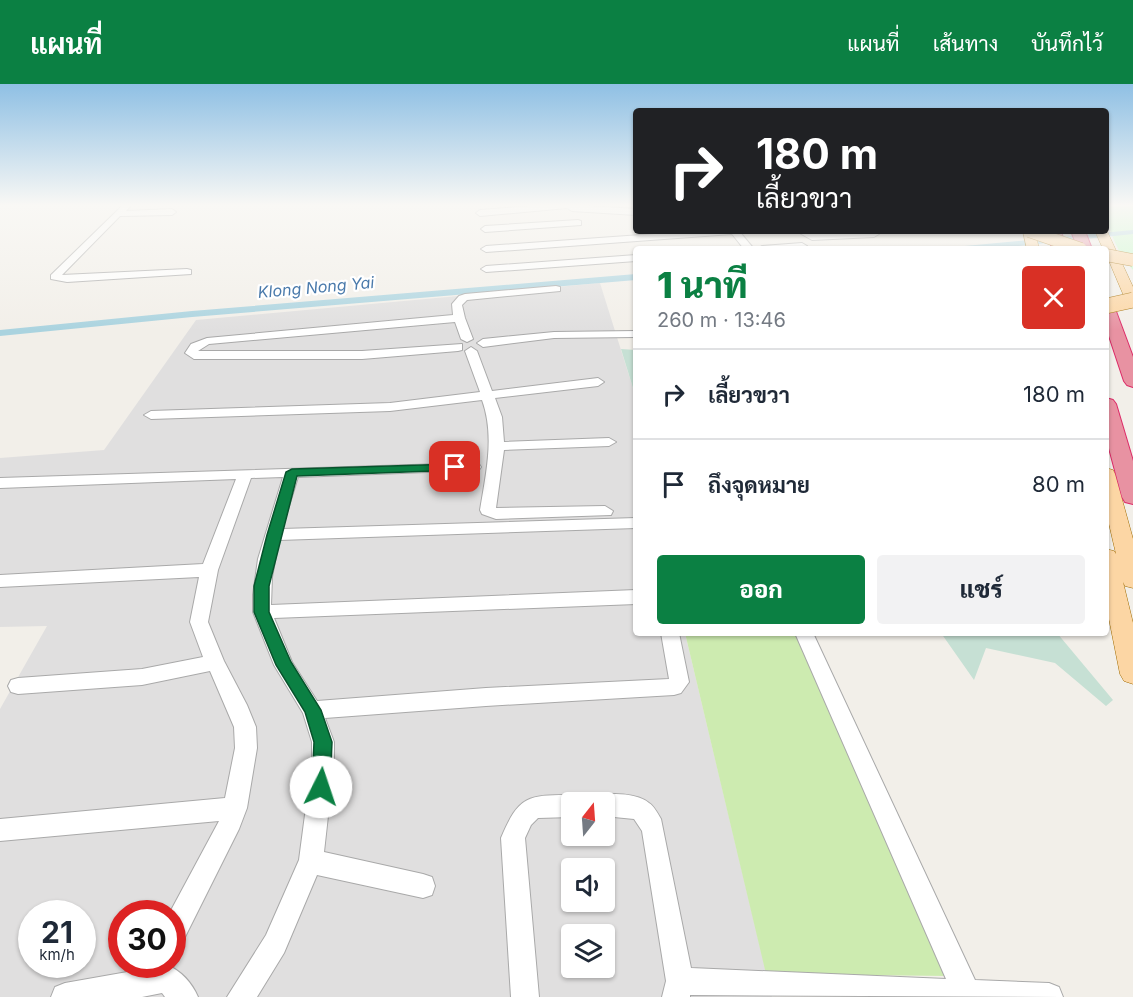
<!DOCTYPE html>
<html lang="th">
<head>
<meta charset="utf-8">
<style>
	:root { --surface:#fff; --page:#f2f2f3; --text:#1f2937; --muted:#747a83; --line:#e0e1e3; --accent:#0b8043 }
	body { margin:0; font-family:Inter,Sarabun,sans-serif; background:var(--page); color:var(--text); height:100vh; display:flex; flex-direction:column; font-size:22px; white-space:nowrap }
	* { box-sizing:border-box; margin:0 }
	p { font-size:20px; color:var(--muted) }
	.icon { flex:none; width:33px; height:33px; fill:none; stroke:currentColor; stroke-width:2; stroke-linecap:round; stroke-linejoin:round }
	.map { position:relative; flex:1; overflow:hidden }
	.details { position:absolute; left:633px; top:162px; width:476px; height:390px; display:flex; flex-direction:column; background:var(--surface); border-radius:6px; box-shadow:0 2px 4px #0004 }
	.details>* { flex:none }
	.banner { position:absolute; left:633px; top:24px; width:476px; height:126px; border-radius:6px; box-shadow:0 2px 4px #0004; background:#202124; color:#fff; overflow:hidden }
	.needle { width:39px; rotate:17deg }
	.buttons { position:absolute; left:561px; top:708px; display:grid; gap:12px }
	.buttons a { display:grid; place-items:center; width:54px; height:54px; border-radius:6px; background:var(--surface); box-shadow:0 2px 4px #0004; font-size:30px }
	.speed { position:absolute; left:18px; top:816px; display:flex; gap:12px; font-size:30px; font-weight:700; text-align:center }
	.speed>* { display:grid; place-content:center; width:78px; height:78px; border-radius:50%; background:var(--surface); box-shadow:0 2px 4px #0004; line-height:1 }
	.speed small { font-size:15px; font-weight:400 }
	.speed .limit { border:9px solid #d22; background:#fff; color:#111 }
	.pin { position:absolute; display:grid; place-items:center; width:51px; height:51px; color:#fff; margin:-26px; border-radius:12px; box-shadow:0 3px 9px #0006 }
	.me { position:absolute; width:66px; margin:-33px; rotate:4deg; stroke-linejoin:round; filter:drop-shadow(0 0 4px #0008) }
	.turn { display:flex; align-items:center; gap:21px; height:126px; padding:0 24px; font-size:27px }
	.turn .icon { width:78px; height:78px; stroke-width:2.5 }
	.turn b { display:block; font-size:42px; line-height:51px }
	.round { display:grid; place-items:center; flex:none; width:63px; height:63px; border-radius:6px; background:var(--page) }
	.headline { display:flex; align-items:center; justify-content:space-between; height:102px; padding:0 24px }
	h1 { font-size:36px; font-weight:800; line-height:45px; color:var(--accent) }
	.action { display:flex; gap:12px; margin-top:auto; padding:12px 24px }
	.action a { flex:1; height:69px; border-radius:6px; background:var(--accent); color:#fff; font-size:24px; font-weight:800; line-height:69px; text-align:center }
	.action a+a { background:var(--page); color:var(--text) }
	ul { padding:0; list-style:none }
	li { display:flex; align-items:center; gap:18px; height:90px; padding:0 24px; border-top:2px solid var(--line) }
	li div { flex:1 }
	li b { display:block; font-size:22px }
	li em { font-style:normal }
	header { display:flex; align-items:center; gap:36px; box-sizing:border-box; height:84px; padding:0 30px; background:var(--accent); color:#fff }
	header strong { font-size:28px }
	nav { display:flex; gap:33px; margin-inline-start:auto; font-size:21px }
	.map>svg:first-child { display:block }
	.residential { fill:#e0dfdf; fill-rule:evenodd }
	.grass { fill:#cdebb0 }
	.wetland { fill:#c6e0d4 }
	.park { fill:#c8facc }
	.lines { fill:none; stroke-linecap:round; stroke-linejoin:round }
	.canal { fill:#aad3df; fill-rule:evenodd }
	.minor-casing { stroke:#a9a9a9; stroke-width:2 }
	.major-casing { stroke:#a06b00; stroke-width:1 }
	.highway-casing { stroke:#dc2a67; stroke-width:2 }
	.minor { fill:#fff; fill-rule:evenodd }
	.major { fill:#fcd6a4; fill-rule:evenodd }
	.highway { fill:#e892a2; fill-rule:evenodd }
	.major-bridge-far1-casing { stroke:#a06b00; stroke-width:13; stroke-linecap:butt }
	.major-bridge-casing { stroke:#a06b00; stroke-width:16; stroke-linecap:butt }
	.major-bridge-far1 { stroke:#fcd6a4; stroke-width:12 }
	.major-bridge { stroke:#fcd6a4; stroke-width:15 }
	.route { fill:#0b8043; stroke:#07532c; stroke-width:1.5 }
	.labels { text-anchor:middle; dominant-baseline:central; stroke-width:4.5; stroke-linejoin:round; paint-order:stroke }
	.far-water-label { font-size:16px; font-style:italic; fill:#4a7aab; stroke:#fff }
</style>
</head>
<body>
<header>
<strong>แผนที่</strong>
<nav><a>แผนที่</a><a>เส้นทาง</a><a>บันทึกไว้</a></nav>
</header>
<div class="map">
<svg width="1133" height="913" viewBox="0 0 1133 913">
	<rect width="100%" height="100%" fill="#f2efe9"/>
	<path class="residential" d="M600,199L636,314V549H685L772,913H0V625L47,542L0,543V374L104,366L196,236ZM572,718H604V752H572ZM572,784H604V818H572ZM32,830H82V880H32ZM122,830H172V880H122ZM572,850H604V884H572Z"/>
	<path class="grass" d="M685,549H796L948,892L766,890Z"/>
	<g class="wetland">
		<path d="M621,265L636,266V314Z"/>
		<path d="M941,549H1057L1113,616L1106,622L1055,579L986,564L974,596Z"/>
	</g>
	<path class="park" d="M1106,120H1133V186C1117,169 1106,142 1106,120Z"/>
	<g class="lines">
		<g class="canal">
			<path d="M1133,146V150L990,165H961L965,162Z"/>
			<path d="M636,190V196L192,233L0,252V246L192,227Z"/>
		</g>
		<g class="minor-casing">
			<g id="minor">
				<path d="M124,120H132L126,127L172,125L176,128L172,131L120,132L62,191L187,185L191,186V190L67,198L51,195V191Z"/>
				<path d="M558,120L636,125V131L572,127L567,124L480,132L476,129L480,126Z"/>
				<path d="M578,136L581,137V141L485,148L481,145L485,142Z"/>
				<path d="M697,147H739L754,165H744L732,150L486,168L481,165L486,162Z"/>
				<path d="M796,147H807L813,150L874,147L879,150L874,153L812,156Z"/>
				<path d="M802,159L807,162L805,164L757,165L762,162Z"/>
				<path d="M636,171V177L486,188L481,185L486,182Z"/>
				<path d="M556,202L560,203V207L467,216L462,221L465,234L473,255L467,258L461,255L455,238L209,260L198,267H362L462,260V266L458,267L362,275H194L185,269L191,260L207,254L453,231L452,220L459,212L465,210Z"/>
				<path d="M636,247V253L554,254L483,263L477,259L483,255L554,248Z"/>
				<path d="M471,263L477,267L492,307L598,294L604,298L598,302L495,314L502,333L504,358L609,354L616,358L609,362L504,366L496,424L605,422L613,427L611,431L496,435L482,430L480,426C486,389 495,352 482,316L390,327L151,335L144,331L151,327L390,319L480,308L465,267Z"/>
				<path d="M474,379L479,380L481,383L479,386L298,393L282,445L636,434V444L279,456L272,493L271,521L636,506V520L274,534L292,578L317,617L486,604L669,595L661,549H679L689,598L681,609L674,611L486,622L325,634L334,658V678L324,768L423,790L432,793L435,802L432,811L423,814L317,791L284,869L257,913H227L266,851L299,776L312,678V658L303,629L274,581L253,528V511L258,475L283,393L251,394L218,486L208,538L224,577L247,621L256,643L257,664L247,724L239,745L181,861L172,865V830H169L219,737L0,757V735L225,714L235,664L234,643L210,587L142,601L18,610L11,608L8,602L11,596L18,594L142,585L203,573L190,538L199,493L0,503V491L203,480L236,395L0,404V394Z"/>
				<path d="M795,549H813L975,896L1049,899L1059,903L1063,913L690,911V913H662L666,897L642,747L634,735L604,732V718H594L596,713C609,708 638,709 649,719C654,722 658,730 661,735L691,884L946,895Z"/>
				<path d="M572,711L580,714L582,718H572V733L538,734L531,741L525,754L539,913H511L501,754C519,711 528,711 572,711Z"/>
				<path d="M167,881C181,887 192,899 198,913H165L162,909L142,913H51L55,903L65,899Z"/>
			</g>
		</g>
		<g class="major-casing">
			<g id="major">
				<path d="M1106,145L1133,203V221L1126,217L1106,170V165H1103L1095,147Z"/>
				<path d="M1023,147H1035L1039,165H1027Z"/>
				<path d="M1106,384L1113,386L1115,390L1133,455V504L1125,502L1123,498L1133,539V600L1124,597L1120,590L1106,520V465L1114,467L1116,470L1106,427Z"/>
			</g>
		</g>
		<g class="highway-casing">
			<g id="highway">
				<path d="M1047,147H1061L1066,165H1052Z"/>
				<path d="M1071,147H1085L1092,165H1078Z"/>
				<path d="M1106,217L1114,222L1133,273V303L1127,301L1124,297L1106,243Z"/>
				<path d="M1106,314L1113,316L1116,320L1133,377V420L1125,418L1122,413L1106,353Z"/>
			</g>
		</g>
		<use href="#minor" class="minor"/>
		<use href="#major" class="major"/>
		<use href="#highway" class="highway"/>
		<g class="major-bridge-far1-casing">
			<g id="major-bridge-far1">
				<path d="M1029,147L1081,165"/>
				<path d="M1106,171L1133,176"/>
			</g>
		</g>
		<g class="major-bridge-casing">
			<path id="major-bridge" d="M1106,222L1133,216"/>
		</g>
		<use href="#major-bridge-far1" class="major-bridge-far1"/>
		<use href="#major-bridge" class="major-bridge"/>
	</g>
	<linearGradient id="sky" x2="0" y2="1"><stop stop-color="#8fc0e4"/><stop offset="0.49" stop-color="#f9f8f5"/><stop offset="1" stop-color="#f9f8f5" stop-opacity="0"/></linearGradient>
	<rect width="1133" height="247" fill="url(#sky)"/>
	<path class="route" d="M455,380L460,381V386L297,392L269,502V528L291,578L321,626L332,658L330,703L328,709L321,712L315,709L312,703L314,658L305,628L276,581L254,528V502L267,451L286,388L292,385Z"/>
	<g class="labels">
		<g class="far-water-label">
			<text transform="translate(316 203) rotate(-5)">Klong Nong Yai</text>
		</g>
	</g>
</svg>
<div class="buttons">
<a><svg class="needle" viewBox="-14 -14 28 28"><path d="M0-13l5 13h-10z" fill="#e53935"/><path d="M0 13l5-13h-10z" fill="#747a83"/></svg></a>
<a><svg class="icon" aria-label="sound" viewBox="0 0 24 24"><path d="M4 9h4l5-4v14l-5-4H4zM17 9q2 3 0 6"/></svg></a>
<a><svg class="icon" aria-label="layers" viewBox="0 0 24 24"><path d="M12 4l9 5-9 5-9-5zM3 14l9 5 9-5"/></svg></a>
</div>
<div class="speed"><div>21<small>km/h</small></div><div class="limit">30</div></div>
<div class="pin" style="left:455px;top:383px;background:#d93025"><svg class="icon" aria-label="arrive" viewBox="0 0 24 24"><path d="M6 21V4h12l-3 4 3 4H6"/></svg></div>
<svg class="me" style="left:321px;top:703px" viewBox="-20 -20 40 40"><circle r="19" fill="#fff"/><path d="M0-13L10 11 0 6-10 11z" fill="#0b8043"/></svg>
<div class="banner">
<div class="turn"><svg class="icon" aria-label="right" viewBox="0 0 24 24"><path d="M7 20v-9h11M14 6l5 5-5 5"/></svg><div><b>180 m</b>เลี้ยวขวา</div></div>
</div>
<section class="details">
<div class="headline"><div><h1>1 นาที</h1><p>260 m · 13:46</p></div><a class="round" style="background:#d93025;color:#fff"><svg class="icon" aria-label="close" viewBox="0 0 24 24"><path d="M6 6l12 12M18 6L6 18"/></svg></a></div>
<ul>
<li><svg class="icon" aria-label="right" viewBox="0 0 24 24"><path d="M7 20v-9h11M14 6l5 5-5 5"/></svg><div><b>เลี้ยวขวา</b></div><em>180 m</em></li>
<li><svg class="icon" aria-label="arrive" viewBox="0 0 24 24"><path d="M6 21V4h12l-3 4 3 4H6"/></svg><div><b>ถึงจุดหมาย</b></div><em>80 m</em></li>
</ul>
<div class="action"><a>ออก</a><a>แชร์</a></div>
</section>
</div>
</body>
</html>
